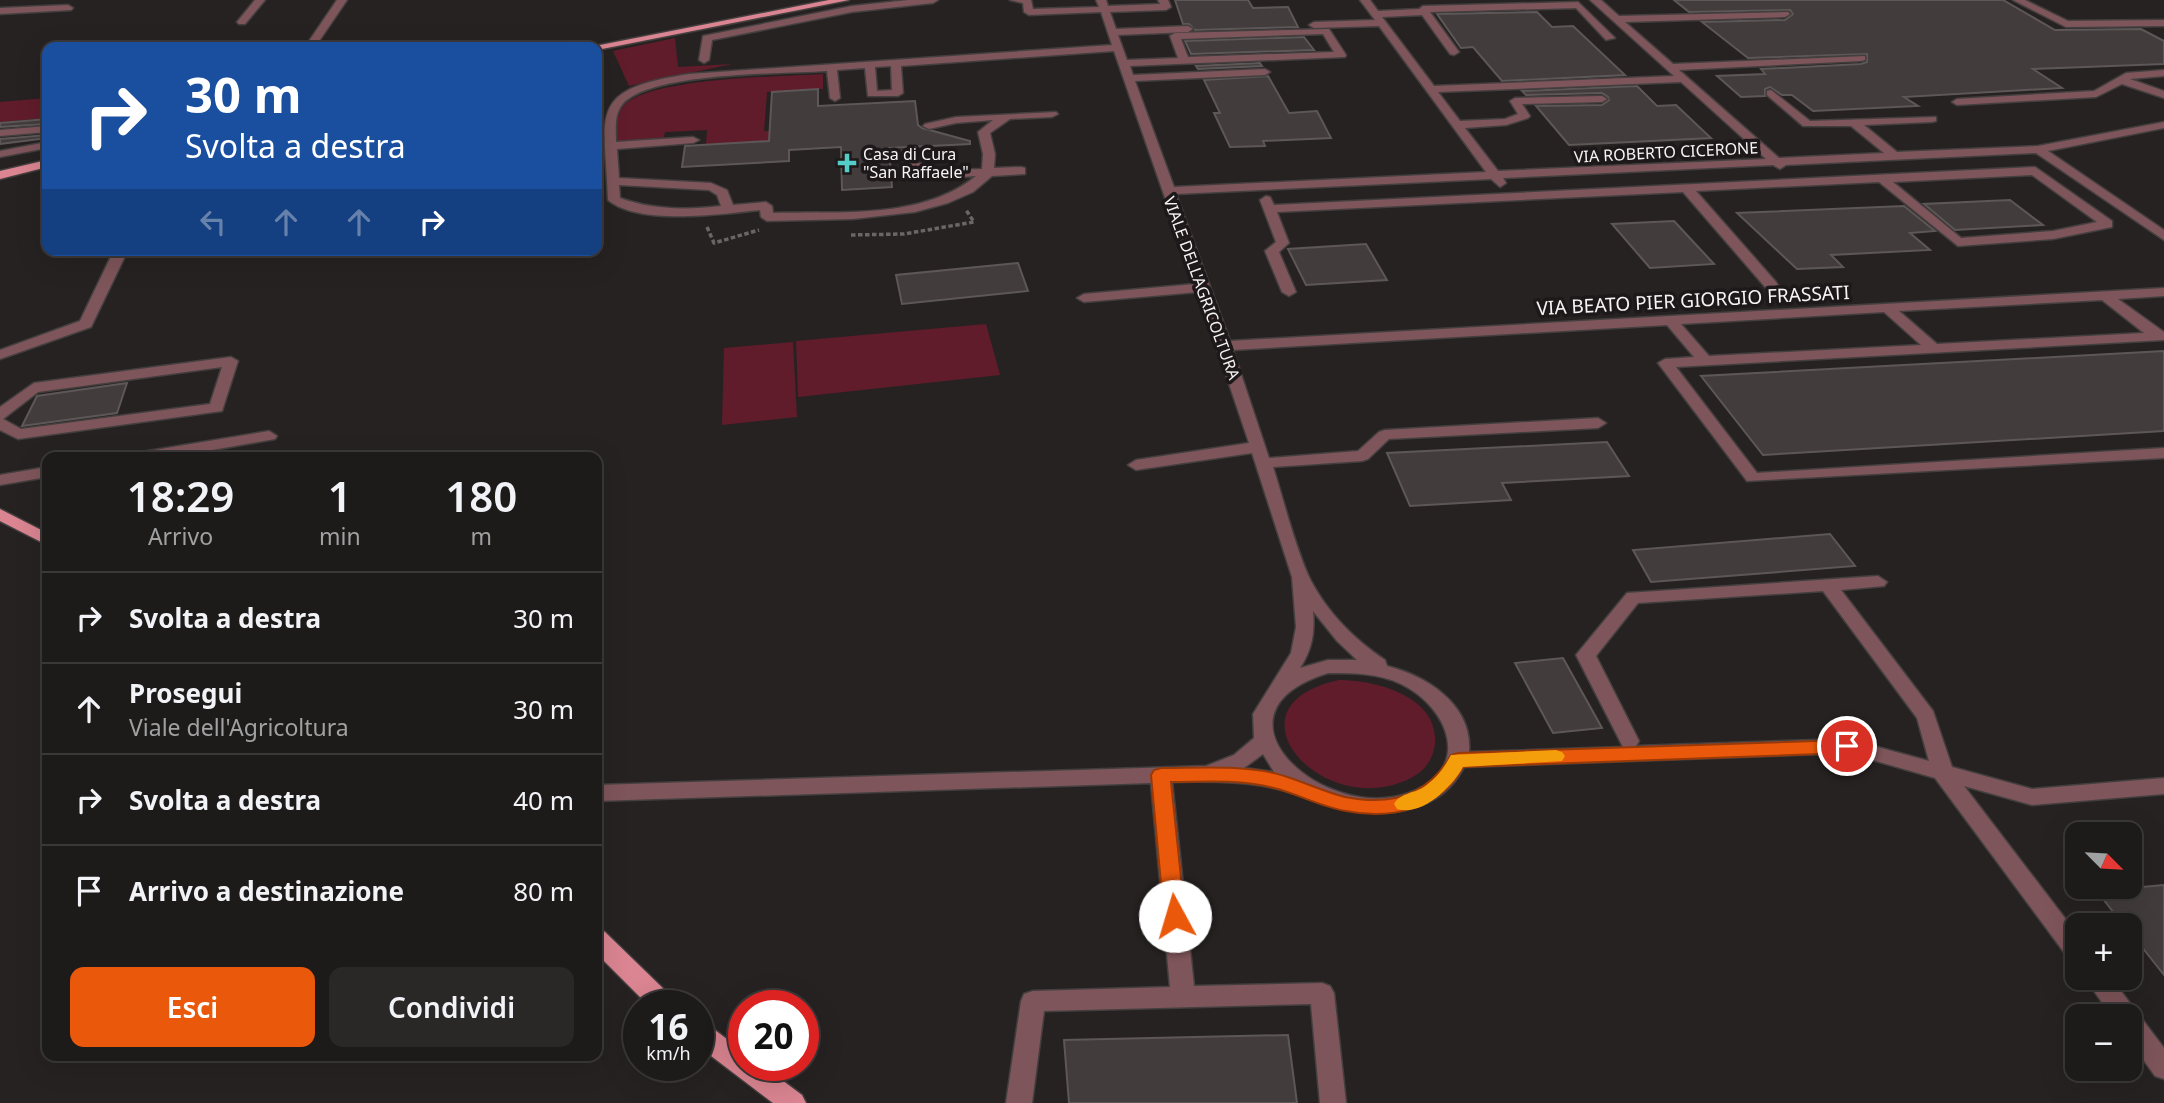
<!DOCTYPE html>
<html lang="it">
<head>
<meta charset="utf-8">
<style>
	:root { --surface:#1d1a1a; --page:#2a2727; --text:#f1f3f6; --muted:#a0a1a2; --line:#3b3839; --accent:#ea580c }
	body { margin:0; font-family:"Noto Sans",sans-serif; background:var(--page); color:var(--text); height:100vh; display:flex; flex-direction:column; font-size:26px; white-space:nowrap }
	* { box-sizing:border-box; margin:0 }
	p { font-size:23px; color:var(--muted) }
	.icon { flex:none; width:38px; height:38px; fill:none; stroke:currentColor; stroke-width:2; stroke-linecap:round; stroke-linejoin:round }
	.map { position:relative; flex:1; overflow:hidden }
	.panel { position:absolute; left:42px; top:452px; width:560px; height:609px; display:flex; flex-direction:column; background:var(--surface); border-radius:14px; box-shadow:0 7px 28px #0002,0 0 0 2px var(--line) }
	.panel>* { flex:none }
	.hud { position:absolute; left:42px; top:42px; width:560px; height:214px; border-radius:14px; box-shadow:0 7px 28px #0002,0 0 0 2px var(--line); background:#1a4fa0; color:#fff; overflow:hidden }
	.needle { width:46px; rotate:114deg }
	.buttons { position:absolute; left:2065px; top:822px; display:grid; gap:14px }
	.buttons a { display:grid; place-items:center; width:77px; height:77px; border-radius:14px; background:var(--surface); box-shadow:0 7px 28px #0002,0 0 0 2px var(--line); font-size:35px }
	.speed { position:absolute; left:623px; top:990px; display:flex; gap:14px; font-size:35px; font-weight:700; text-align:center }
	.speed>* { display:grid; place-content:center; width:91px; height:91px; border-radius:50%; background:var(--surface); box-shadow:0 7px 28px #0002,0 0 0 2px var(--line); line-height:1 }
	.speed small { font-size:18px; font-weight:400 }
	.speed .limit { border:10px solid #d22; background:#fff; color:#111 }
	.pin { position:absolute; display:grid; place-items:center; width:60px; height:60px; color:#fff; margin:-30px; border:4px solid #fff; border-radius:50%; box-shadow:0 2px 7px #0007 }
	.me { position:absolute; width:77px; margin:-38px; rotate:354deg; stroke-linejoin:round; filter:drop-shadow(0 0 5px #0008) }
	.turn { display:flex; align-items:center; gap:24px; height:147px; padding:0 28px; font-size:32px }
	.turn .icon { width:91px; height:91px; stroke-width:2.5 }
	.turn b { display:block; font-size:49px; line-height:60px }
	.lanes { display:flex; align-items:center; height:66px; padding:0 28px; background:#0003; justify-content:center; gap:35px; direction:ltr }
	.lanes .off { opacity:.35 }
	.eta { display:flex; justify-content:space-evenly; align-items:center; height:119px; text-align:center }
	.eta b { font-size:42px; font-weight:600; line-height:49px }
	.primary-button { display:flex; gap:14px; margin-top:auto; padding:14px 28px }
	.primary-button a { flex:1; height:80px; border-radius:14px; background:var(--accent); color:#fff; font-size:28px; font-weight:600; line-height:80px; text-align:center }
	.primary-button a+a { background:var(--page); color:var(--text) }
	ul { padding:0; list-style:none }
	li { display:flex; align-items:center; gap:21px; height:91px; padding:0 28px; border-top:2px solid var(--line) }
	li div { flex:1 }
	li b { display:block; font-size:26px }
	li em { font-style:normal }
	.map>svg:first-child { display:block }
	.green { fill:#601c2b }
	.building { fill:#423c3d; stroke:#5d5757; stroke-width:2 }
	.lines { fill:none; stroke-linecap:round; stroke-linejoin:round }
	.minor-casing { stroke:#443f3f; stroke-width:3 }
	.major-casing { stroke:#443f3f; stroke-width:3 }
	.path { stroke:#6b6666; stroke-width:3.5; stroke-dasharray:4.5 2.5; stroke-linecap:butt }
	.minor { fill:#7e555a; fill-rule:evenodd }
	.major { fill:#da8591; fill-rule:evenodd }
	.route { fill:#ea580c; stroke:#983908; stroke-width:2 }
	.slow { fill:#f59e0b }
	.poi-dot { fill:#54cdc8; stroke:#1d1819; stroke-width:2.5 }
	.labels { text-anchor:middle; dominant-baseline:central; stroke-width:7; stroke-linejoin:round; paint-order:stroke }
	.far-street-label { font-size:16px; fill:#f7f3f4; stroke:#1d1819 }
	.far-poi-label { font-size:16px; fill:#f7f3f4; stroke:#1d1819; text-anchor:start }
	.street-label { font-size:19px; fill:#f7f3f4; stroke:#1d1819 }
</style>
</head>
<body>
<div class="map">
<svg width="2164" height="1103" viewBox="0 0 2164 1103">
	<rect width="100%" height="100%" fill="#272222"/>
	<g class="green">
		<path d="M675,38L678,67L732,64L629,86L613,51Z"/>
		<path d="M823,74V89L767,92L764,131H777L773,141L706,144L707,130L665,132L663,140L615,142C615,129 614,116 623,106C652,77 779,77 823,74Z"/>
		<path d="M47,98V118L0,122V102Z"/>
		<path d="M986,324L1000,375L798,397L796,341Z"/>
		<path d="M793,342L797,417L722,425L724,348Z"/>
		<path d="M1339,680C1375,680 1439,696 1435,744C1433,759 1425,771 1411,778C1324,823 1218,706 1339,680Z"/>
	</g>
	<g class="building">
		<path d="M1175,0H1248L1253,8L1288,7L1298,27L1195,30L1189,24H1183Z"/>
		<path d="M1674,0H2003L2055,30L2141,29L2164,41V64L2033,69L2062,88L1904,97L1918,106L1813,111L1792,95H1782L1770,87L1765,89V96L1741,97L1717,76L1765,74L1761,69L1861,64L1867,62V54L1748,58L1702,22L1785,20L1793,14L1790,10L1689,12Z"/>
		<path d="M1537,12L1552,27L1573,26L1625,75L1502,81L1473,47L1461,48L1437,14Z"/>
		<path d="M1304,37L1314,50L1191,54L1185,41Z"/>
		<path d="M1260,63L1262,66L1198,69L1196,66Z"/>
		<path d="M1268,76L1289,113L1317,111L1331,138L1263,141L1265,146L1230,147L1214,113H1220L1204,80Z"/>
		<path d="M1637,86L1657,106L1676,105L1711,138L1569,145L1536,106L1602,105L1609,100L1608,97L1602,93L1526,95L1522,91Z"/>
		<path d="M818,89V106L915,101L918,125L922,128L970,141V144L889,148L892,187L842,190L841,147L789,150V161L682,167L685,146L769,141L772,92Z"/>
		<path d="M47,119V124L0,127V123Z"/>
		<path d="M47,135V138L0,144V139Z"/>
		<path d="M2010,200L2043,225L1955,230L1924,204Z"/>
		<path d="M1904,206L1935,231L1910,233L1930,250L1831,255L1843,267L1797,269L1737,213Z"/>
		<path d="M1674,221L1714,264L1650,268L1612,224Z"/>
		<path d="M1366,244L1387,280L1306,285L1288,249Z"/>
		<path d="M1018,263L1028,291L902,304L896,275Z"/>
		<path d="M2164,351V431L1763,455L1701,376Z"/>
		<path d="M127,383L117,413L22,426L37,396Z"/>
		<path d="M1607,442L1629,476L1502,483L1511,500L1410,506L1387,453Z"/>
		<path d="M1830,534L1855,566L1651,582L1633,550Z"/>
		<path d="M1563,658L1602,728L1553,733L1515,663Z"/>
		<path d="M2164,885V975L2130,932V926H2124L2097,891Z"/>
		<path d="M1288,1035L1297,1103H1069L1064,1040Z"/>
	</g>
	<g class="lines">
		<g class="minor-casing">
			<g id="minor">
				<path d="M255,0H265L245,24H239L237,22Z"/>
				<path d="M337,0H347L315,47H305Z"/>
				<path d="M908,0H938L933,3L852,12L712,40L709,60L704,63L699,60L703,36L852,6Z"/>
				<path d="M1010,0H1031L1033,9L1099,7L1096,0H1106L1108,6L1160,4L1158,0H1168L1171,7L1166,10L1110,12L1116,29L1188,26L1193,29L1188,32L1118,35L1127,60L1178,58L1170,36L1175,33L1329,29L1346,55L1345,57L1130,66L1133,75L1265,69L1270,72L1265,75L1135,81L1174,187L1486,172L1379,26L1314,28L1309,25L1314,22L1375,20L1360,0H1370L1378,11L1419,9L1423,6L1578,2L1615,38L1606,40L1576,8L1430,12L1459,52L1454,55L1450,54L1422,15L1382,17L1434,86L1674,76L1590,0H1601L1619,16L1788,12L1790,14L1785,17L1625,22L1673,64L1865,56V60L1861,61L1679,70L1779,158L1884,153L1851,126H1803L1767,95V91L1771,90L1810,121L1936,117V121L1932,122L1864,125L1897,152L2038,146L2164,122V128L2048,151L2164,230V240L2036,153L1786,165L1780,169L1773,165L1503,178L1506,183L1500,187L1491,179L1176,194L1230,341L2164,288V296L2118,299L2164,332V340L1676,367L1757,473L2164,448V458L1747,481L1658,363L1665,359L1694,357L1667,325L1233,350L1269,458L1358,451L1379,432L1385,430L1598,418L1606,423L1598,428L1389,439L1368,459L1362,461L1273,467C1284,501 1296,551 1311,581C1328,613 1355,640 1385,660L1387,666C1427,676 1473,705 1469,752L1623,747L1576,655L1627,593L1878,576L1887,582L1884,586L1841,590L1933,711L1952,767L2032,789L2164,778V794L2032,805L1964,786L2077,934V962L2069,959L1935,778L1848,753L1464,767C1453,788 1438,800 1416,807C1358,825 1323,797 1269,787C1237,781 1205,781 1172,782L1194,986L1322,983L1330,986L1334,993L1346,1103H1320L1311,1004L1044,1011L1032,1103H1006L1021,1001L1024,994L1033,991L1170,987L1151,783L597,801V785L1206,766L1234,755L1254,738L1253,714L1291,653L1296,627L1292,577L1252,453L1136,470L1128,465L1136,460L1249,443L1198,292L1084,302L1077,298L1084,294L1195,284L1114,51L901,66L903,93L898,96H868L865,68L837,70L840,98L835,101L830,98L827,71C783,74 648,72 622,105C614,115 616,130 616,142L693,137L699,140L693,143L617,149L619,178L711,183L727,190L733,205L766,202L772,206L773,213C839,211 922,220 976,176L946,178L905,167L902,150H910L914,162L946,170L982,169L983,154L978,132L993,120L956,123L929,129L923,126L925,124L956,117L1056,112L1058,114L1052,117L1010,119L990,133L995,154L994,168L1021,167L1025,168V174L992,176L973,192L948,203L915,212L853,219L767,221L761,217L760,210C722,214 639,226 608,200C605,112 586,90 689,74L1112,45L1101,12L1029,15L1024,12L1023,3ZM1323,34L1334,52L1188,57L1181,39ZM891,66L892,90L877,91L875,67ZM1681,82L1766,159L1498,171L1465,128L1506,125L1528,118L1530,116L1522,104L1602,102L1607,99L1602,96L1515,98L1510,101L1518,114L1505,119L1460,121L1438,92ZM619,185L709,190L717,195L721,206C686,210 653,210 620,198ZM2102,300L2144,333L1937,344L1899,311ZM1884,312L1921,345L1709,356L1681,324ZM1823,591L1917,718L1929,761L1848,739L1636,746L1639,741L1596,656L1638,603ZM1313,611L1337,641L1357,660H1328L1300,668C1312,650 1315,633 1313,611ZM1328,673C1353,673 1378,673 1401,684C1450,708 1473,770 1409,793C1324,824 1199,713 1328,673ZM1263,754L1274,772L1244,768Z"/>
				<path d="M2013,0H2025L2068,21L2164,20V26L2066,27Z"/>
				<path d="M68,5L73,8L71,10L0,14V8Z"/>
				<path d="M2164,70V76L2130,79L2164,91V98L2122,84L2096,97L1957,105L1952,102L1957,99L2094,91L2126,73Z"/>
				<path d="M47,126V132L0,136V130Z"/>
				<path d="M47,142V148L0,157V151Z"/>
				<path d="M2035,167L2112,221V227L2053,239L1958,246L1879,182L1696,191L1776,282L1778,285L1771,289L1766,288L1683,192L1277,212L1289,243L1279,252L1296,292L1289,296L1282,292L1265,251L1276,242L1260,200L1266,196L1270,197L1274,205ZM2032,175L2097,222L2053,231L1961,238L1893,182Z"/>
				<path d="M114,250H128L91,327L0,359V350L80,321Z"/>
				<path d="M231,357L238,361L222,411L18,439L0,430V407L34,383ZM222,367L210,404L21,429L3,419L38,392Z"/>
				<path d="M269,431L277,436L275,439L173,457H134L142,452Z"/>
				<path d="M47,467V477L0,485V475Z"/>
				<path d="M2085,978H2111L2164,1048V1079L2155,1076L2130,1041V1017H2112Z"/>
			</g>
		</g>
		<g class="major-casing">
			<g id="major">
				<path d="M829,0H849L597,50V47H590Z"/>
				<path d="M47,160V167L0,179V171Z"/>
				<path d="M0,509L47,533V545L0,521Z"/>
				<path d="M597,929L605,932L674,999L677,1006H649L597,954Z"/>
				<path d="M698,1021L707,1024L744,1052V1066H763L802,1095L806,1103H773L698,1046Z"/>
			</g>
		</g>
		<g class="path">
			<path d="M707,227L714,243L759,230"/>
			<path d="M851,235L904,234L974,222L966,210"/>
		</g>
		<use href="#minor" class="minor"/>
		<use href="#major" class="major"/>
	</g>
	<path class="route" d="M1847,740L1854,742L1857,746L1854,751L1847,753L1463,767C1440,809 1391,820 1346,811C1321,807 1298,794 1274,788C1241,779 1205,782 1171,782L1185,916L1182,922L1175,925L1167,922L1164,916L1151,775L1154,770L1161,768C1198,768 1237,765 1274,773C1298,779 1321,791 1345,797C1390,806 1428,796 1451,755L1458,753Z"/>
	<path class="slow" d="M1556,750L1562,752L1565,756L1562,761L1463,767C1453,786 1422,817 1397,809L1394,804C1400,793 1415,793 1424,787C1437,778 1444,768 1451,755Z"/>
	<path class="poi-dot" d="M843.5 152.5h7v7h7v7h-7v7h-7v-7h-7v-7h7z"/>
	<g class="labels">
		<g class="far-street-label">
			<text transform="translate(1666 152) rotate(-3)">VIA ROBERTO CICERONE</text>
			<text transform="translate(1202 288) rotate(70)">VIALE DELL'AGRICOLTURA</text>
		</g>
		<g class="far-poi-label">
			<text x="863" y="154">Casa di Cura<tspan x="863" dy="18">"San Raffaele"</tspan></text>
		</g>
		<g class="street-label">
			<text transform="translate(1693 300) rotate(-3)">VIA BEATO PIER GIORGIO FRASSATI</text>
		</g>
	</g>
</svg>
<div class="buttons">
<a><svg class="needle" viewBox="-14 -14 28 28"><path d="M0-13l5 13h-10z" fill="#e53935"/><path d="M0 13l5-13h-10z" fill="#a0a1a2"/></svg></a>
<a>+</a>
<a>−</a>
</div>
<div class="speed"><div>16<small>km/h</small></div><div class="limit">20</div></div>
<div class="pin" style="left:1847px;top:746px;background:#d93025"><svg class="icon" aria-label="arrive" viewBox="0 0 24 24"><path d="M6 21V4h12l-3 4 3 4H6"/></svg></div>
<svg class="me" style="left:1175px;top:916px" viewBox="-20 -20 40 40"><circle r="19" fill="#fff"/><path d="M0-13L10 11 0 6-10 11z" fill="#ea580c"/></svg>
<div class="hud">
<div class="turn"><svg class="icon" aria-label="right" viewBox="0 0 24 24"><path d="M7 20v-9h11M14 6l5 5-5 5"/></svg><div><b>30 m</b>Svolta a destra</div></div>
<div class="lanes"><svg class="icon off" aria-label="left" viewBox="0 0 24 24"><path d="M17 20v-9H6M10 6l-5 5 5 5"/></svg><svg class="icon off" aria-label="ahead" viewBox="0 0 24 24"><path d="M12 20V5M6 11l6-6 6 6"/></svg><svg class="icon off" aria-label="ahead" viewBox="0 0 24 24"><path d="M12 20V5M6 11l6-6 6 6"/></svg><svg class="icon" aria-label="right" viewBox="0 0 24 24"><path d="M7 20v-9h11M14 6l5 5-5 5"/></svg></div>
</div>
<section class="panel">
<div class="eta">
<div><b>18:29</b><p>Arrivo</p></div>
<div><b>1</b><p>min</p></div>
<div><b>180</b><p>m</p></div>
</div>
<ul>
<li><svg class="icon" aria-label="right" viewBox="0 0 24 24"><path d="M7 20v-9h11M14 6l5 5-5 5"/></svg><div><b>Svolta a destra</b></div><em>30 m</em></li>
<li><svg class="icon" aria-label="ahead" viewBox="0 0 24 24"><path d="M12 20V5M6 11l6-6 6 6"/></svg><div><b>Prosegui</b><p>Viale dell'Agricoltura</p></div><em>30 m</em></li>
<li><svg class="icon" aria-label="right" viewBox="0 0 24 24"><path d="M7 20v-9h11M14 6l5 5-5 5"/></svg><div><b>Svolta a destra</b></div><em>40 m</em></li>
<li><svg class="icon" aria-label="arrive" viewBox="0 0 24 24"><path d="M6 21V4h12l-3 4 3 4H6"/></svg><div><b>Arrivo a destinazione</b></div><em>80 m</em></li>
</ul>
<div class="primary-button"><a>Esci</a><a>Condividi</a></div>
</section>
</div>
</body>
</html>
